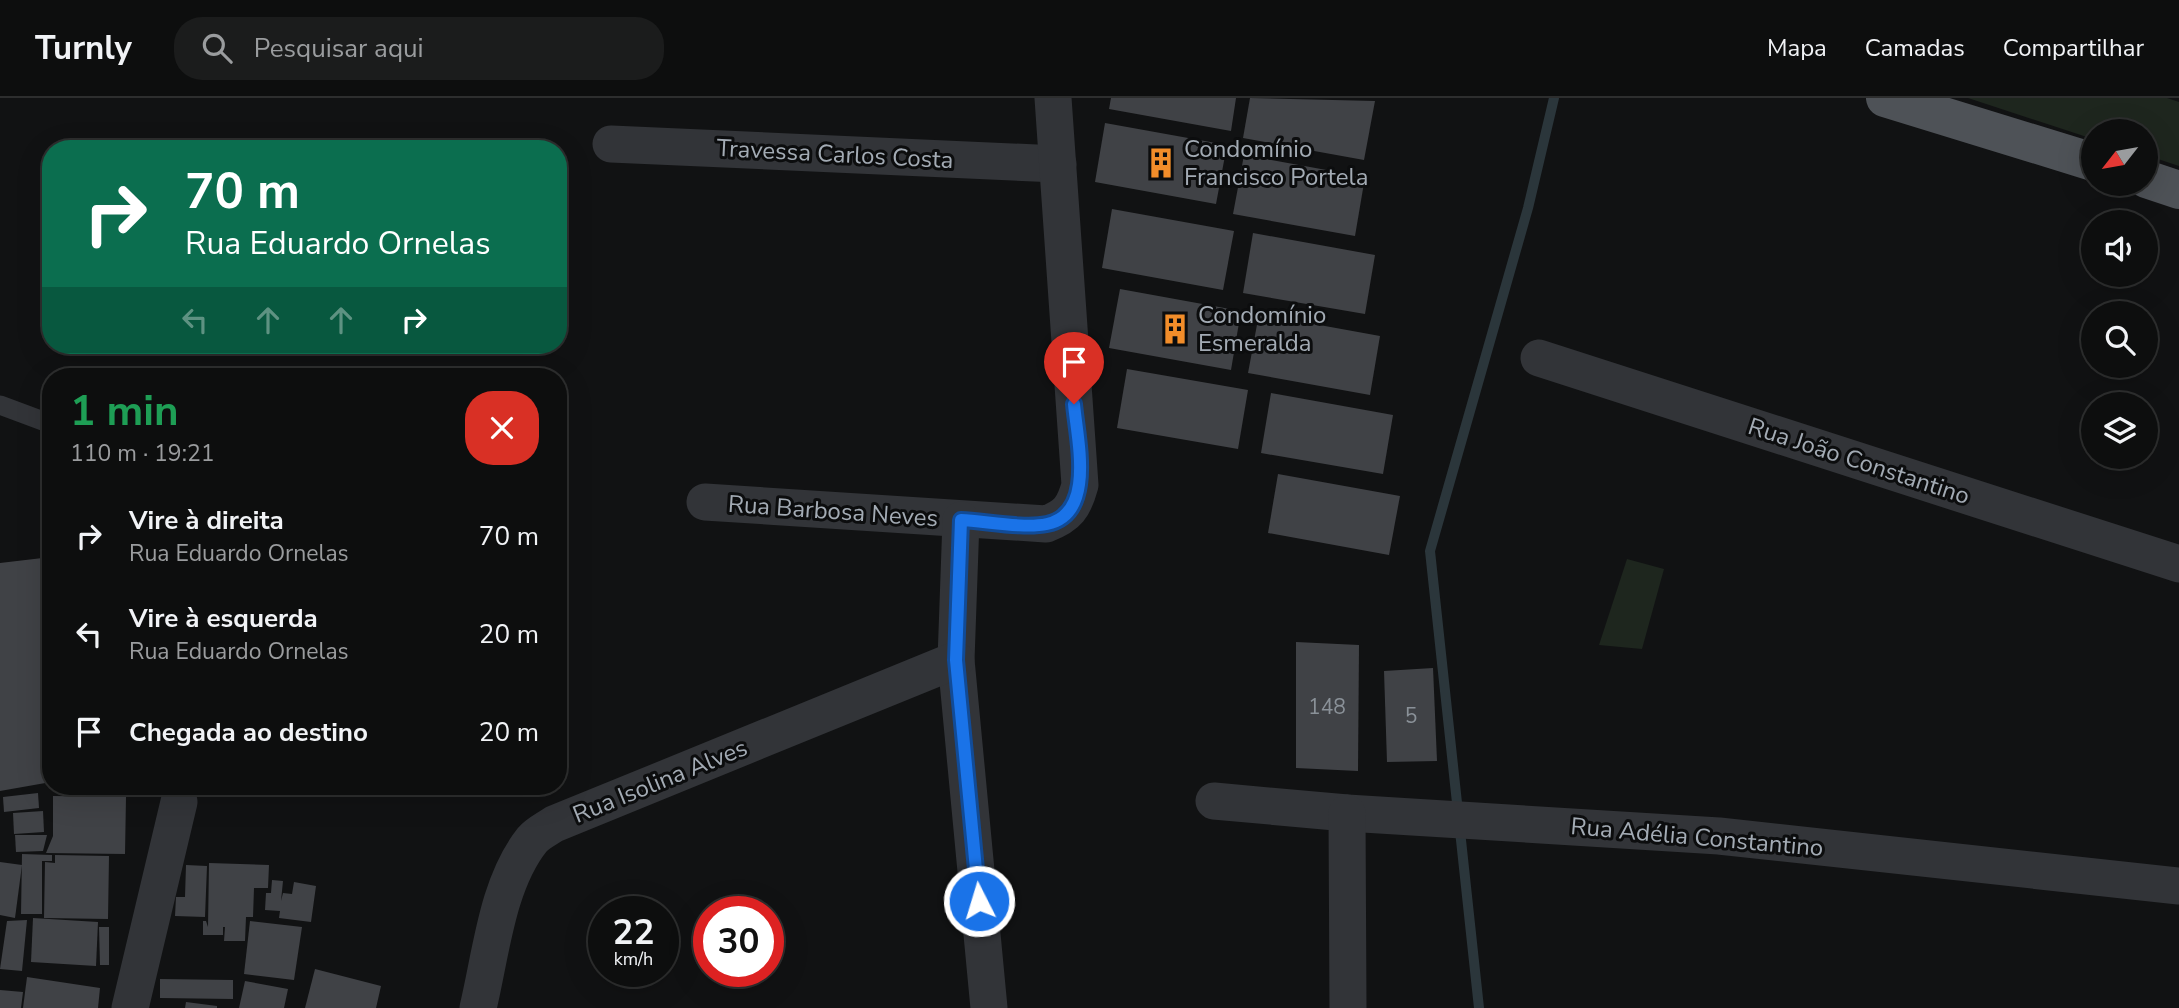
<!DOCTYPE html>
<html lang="pt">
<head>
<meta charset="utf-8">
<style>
	:root { --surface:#0d0e0e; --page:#1b1c1c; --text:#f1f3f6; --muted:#9a9c9e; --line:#2d2e2e }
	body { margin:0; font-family:"Nunito Sans",sans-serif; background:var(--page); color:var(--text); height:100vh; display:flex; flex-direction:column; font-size:26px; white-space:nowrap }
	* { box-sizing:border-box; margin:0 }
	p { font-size:23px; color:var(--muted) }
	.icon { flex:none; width:38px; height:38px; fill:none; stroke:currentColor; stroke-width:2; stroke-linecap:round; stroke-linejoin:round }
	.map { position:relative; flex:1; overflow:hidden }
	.drawer { position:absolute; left:42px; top:270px; width:525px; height:427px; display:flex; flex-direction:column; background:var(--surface); border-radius:28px; box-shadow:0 7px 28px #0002,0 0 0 2px var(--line) }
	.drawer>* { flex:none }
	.top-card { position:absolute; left:42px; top:42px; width:525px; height:214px; border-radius:28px; box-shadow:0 7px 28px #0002,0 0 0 2px var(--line); background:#0b6e4f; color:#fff; overflow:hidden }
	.needle { width:46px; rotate:239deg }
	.controls { position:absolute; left:2081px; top:21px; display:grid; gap:14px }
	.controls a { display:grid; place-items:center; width:77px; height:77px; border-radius:50%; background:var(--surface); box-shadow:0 7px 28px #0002,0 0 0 2px var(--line); font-size:35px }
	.speed { position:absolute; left:588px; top:798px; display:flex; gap:14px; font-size:35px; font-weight:700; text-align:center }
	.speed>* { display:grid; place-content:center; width:91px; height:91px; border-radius:50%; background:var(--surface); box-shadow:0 7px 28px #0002,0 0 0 2px var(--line); line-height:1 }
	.speed small { font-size:18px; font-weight:400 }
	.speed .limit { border:10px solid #d22; background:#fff; color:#111 }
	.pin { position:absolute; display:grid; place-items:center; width:60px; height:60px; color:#fff; margin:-72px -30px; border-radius:50% 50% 50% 0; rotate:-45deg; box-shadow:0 0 7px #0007 }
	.pin .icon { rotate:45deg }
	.me { position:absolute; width:77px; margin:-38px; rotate:355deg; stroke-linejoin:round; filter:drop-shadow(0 0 5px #0008) }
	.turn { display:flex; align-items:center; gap:24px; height:147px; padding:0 28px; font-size:32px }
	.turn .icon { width:91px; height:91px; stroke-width:2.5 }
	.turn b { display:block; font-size:49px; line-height:60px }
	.lanes { display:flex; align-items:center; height:66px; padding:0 28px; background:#0003; justify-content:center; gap:35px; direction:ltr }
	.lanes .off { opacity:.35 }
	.round { display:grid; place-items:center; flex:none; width:74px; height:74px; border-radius:28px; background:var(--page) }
	.headline { display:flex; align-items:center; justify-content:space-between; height:119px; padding:0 28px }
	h1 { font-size:42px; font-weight:700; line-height:52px; color:#1e9e55 }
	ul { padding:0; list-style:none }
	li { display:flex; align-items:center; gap:21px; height:98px; padding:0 28px }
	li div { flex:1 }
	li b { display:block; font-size:26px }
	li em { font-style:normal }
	header { display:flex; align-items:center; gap:42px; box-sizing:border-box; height:98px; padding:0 35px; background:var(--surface); border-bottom:2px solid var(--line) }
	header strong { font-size:33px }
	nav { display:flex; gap:38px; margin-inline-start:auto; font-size:24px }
	.search { width:490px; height:63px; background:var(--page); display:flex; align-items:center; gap:18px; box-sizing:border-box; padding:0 24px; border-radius:28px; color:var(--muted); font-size:26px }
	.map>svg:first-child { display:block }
	.green { fill:#1e261e }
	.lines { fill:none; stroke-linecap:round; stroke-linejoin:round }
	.stream { stroke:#2b363b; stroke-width:10 }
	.building { fill:#404246 }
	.lane { stroke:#323438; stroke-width:19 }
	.street { stroke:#323438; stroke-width:37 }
	.primary { stroke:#4e5257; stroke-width:38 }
	.route-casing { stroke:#114b97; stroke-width:18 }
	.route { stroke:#1a73e8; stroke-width:12 }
	.labels { text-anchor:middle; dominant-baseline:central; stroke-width:6; stroke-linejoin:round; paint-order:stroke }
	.number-label { font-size:21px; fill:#8a9198 }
	.poi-label { font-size:24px; fill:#a3abb4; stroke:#0c0d0e; text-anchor:start }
	.street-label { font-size:24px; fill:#a3abb4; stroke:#0c0d0e }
</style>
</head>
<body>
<header>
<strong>Turnly</strong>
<div class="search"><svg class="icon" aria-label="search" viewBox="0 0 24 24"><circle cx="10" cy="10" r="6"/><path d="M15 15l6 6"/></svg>Pesquisar aqui</div>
<nav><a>Mapa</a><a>Camadas</a><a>Compartilhar</a></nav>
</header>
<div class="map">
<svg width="2179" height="910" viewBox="0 0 2179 910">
	<rect width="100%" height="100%" fill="#111213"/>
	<g class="green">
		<path d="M1968,0H2167L2179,4V68L2146,57V33H2093V41Z"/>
		<path d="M1627,461L1664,471L1642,551L1599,547Z"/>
	</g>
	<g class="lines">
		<path class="stream" d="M1479,910L1430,453L1528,110L1554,0"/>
	</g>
	<g class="building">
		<path d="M1111,0H1236L1231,33L1109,11Z"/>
		<path d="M1250,0L1375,3L1364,62L1243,40Z"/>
		<path d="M1105,25L1227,47L1216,106L1095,84Z"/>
		<path d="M1244,57L1365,79L1355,138L1233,116Z"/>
		<path d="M1112,111L1234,133L1223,192L1102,170Z"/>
		<path d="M1253,135L1375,157L1365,216L1243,195Z"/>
		<path d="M1120,191L1241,213L1231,272L1109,250Z"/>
		<path d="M1259,216L1380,238L1370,297L1248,275Z"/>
		<path d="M1127,271L1248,292L1238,351L1117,330Z"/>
		<path d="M1271,295L1393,317L1383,376L1261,355Z"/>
		<path d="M1278,376L1400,398L1389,457L1268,435Z"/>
		<path d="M51,459V684L0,693V465Z"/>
		<path d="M1296,544L1359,547L1358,673L1296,670Z"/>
		<path d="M1433,570L1437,663L1387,664L1384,573Z"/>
		<path d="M38,695L39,710L4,714L3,699Z"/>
		<path d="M53,698L126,699L125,756L46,755L53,738Z"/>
		<path d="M43,713L44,734L14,736L13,715Z"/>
		<path d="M15,737H47L43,753L16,754Z"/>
		<path d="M22,756L52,757V763H42V816H21Z"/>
		<path d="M55,757L109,758L108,821L44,820L45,764L55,765Z"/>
		<path d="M0,764L22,767L15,820L0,817Z"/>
		<path d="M209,765L269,767L268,790H254L253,819H246L245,843H224L225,829H223V837H203V823H206L208,829Z"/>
		<path d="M186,767L207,768L205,819L175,818L176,799H185Z"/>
		<path d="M272,782L283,783L281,803L283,795L292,796L294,784L316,788L311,824L279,820L280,813L265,812L266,795H271Z"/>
		<path d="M33,820L98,824L96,868L31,864Z"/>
		<path d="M27,822L22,873L0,871L7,823Z"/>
		<path d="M250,823L302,829L294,882L244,876Z"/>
		<path d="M99,829H109V867H100Z"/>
		<path d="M315,871L381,888L376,910H305Z"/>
		<path d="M27,879L100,890L98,910H23Z"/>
		<path d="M160,881L233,882V901L160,900Z"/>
		<path d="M245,883L288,891L284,910H239Z"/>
		<path d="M0,892L23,894L21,910H0Z"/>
		<path d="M186,904L217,908V910H185Z"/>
	</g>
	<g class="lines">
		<path class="lane" d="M0,307L51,326"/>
		<g class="street">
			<path d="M611,46L1058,66"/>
			<path d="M1539,260L2179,466"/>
			<path d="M705,404L1046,426C1068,418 1074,409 1080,387L1053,0"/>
			<path d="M961,422L956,562L989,910"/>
			<path d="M1214,703L1347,715L1719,738L2179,788"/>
			<path d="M1347,715L1348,910"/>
			<path d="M130,910L179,704"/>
			<path d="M478,910C491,856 497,786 532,742C538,735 547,731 554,726L956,562"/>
		</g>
		<g class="primary">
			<path d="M1885,0L2093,64"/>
			<path d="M2146,81L2179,92"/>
		</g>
	</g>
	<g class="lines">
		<g class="route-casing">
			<path id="route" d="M979,803L956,562L961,422C985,423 1024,431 1047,426C1096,416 1077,341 1074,306"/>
		</g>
		<use href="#route" class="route"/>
	</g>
	<defs>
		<g id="building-bare" transform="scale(2.415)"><path d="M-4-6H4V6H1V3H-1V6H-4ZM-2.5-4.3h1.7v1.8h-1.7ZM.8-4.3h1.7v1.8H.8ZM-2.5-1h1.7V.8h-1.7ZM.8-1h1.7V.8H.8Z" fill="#f28d2a" stroke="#0c0d0e" stroke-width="2.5" paint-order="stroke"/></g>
	</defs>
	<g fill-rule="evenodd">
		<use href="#building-bare" x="1161" y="65"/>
		<use href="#building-bare" x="1175" y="231"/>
	</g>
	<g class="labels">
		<g class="number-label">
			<text x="1327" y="609">148</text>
			<text x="1411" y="618">5</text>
		</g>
		<g class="poi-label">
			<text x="1184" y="51">Condomínio<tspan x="1184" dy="28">Francisco Portela</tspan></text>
			<text x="1198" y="217">Condomínio<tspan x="1198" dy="28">Esmeralda</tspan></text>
		</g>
		<g class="street-label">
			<text transform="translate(835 56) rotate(3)">Travessa Carlos Costa</text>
			<text transform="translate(1859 363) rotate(18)">Rua João Constantino</text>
			<text transform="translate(833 413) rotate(4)">Rua Barbosa Neves</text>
			<text transform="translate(660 683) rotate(-22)">Rua Isolina Alves</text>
			<text transform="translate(1697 739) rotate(5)">Rua Adélia Constantino</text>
		</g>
	</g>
</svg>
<div class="controls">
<a><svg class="needle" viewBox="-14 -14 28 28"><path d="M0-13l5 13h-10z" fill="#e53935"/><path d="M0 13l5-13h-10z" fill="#9a9c9e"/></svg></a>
<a><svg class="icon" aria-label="sound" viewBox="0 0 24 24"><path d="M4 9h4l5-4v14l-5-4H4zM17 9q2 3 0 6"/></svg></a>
<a><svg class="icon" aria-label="search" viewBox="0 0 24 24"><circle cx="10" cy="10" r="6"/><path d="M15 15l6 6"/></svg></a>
<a><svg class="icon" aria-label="layers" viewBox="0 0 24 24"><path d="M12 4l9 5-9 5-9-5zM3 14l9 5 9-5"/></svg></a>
</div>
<div class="speed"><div>22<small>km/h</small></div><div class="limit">30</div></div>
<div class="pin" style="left:1074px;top:306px;background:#d93025"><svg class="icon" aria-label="arrive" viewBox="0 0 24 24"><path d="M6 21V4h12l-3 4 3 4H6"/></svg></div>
<svg class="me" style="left:979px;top:803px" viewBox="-20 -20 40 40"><circle r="17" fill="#1a73e8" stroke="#fff" stroke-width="3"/><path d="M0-11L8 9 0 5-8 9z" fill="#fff"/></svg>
<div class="top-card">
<div class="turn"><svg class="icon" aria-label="right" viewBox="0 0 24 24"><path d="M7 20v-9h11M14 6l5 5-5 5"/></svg><div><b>70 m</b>Rua Eduardo Ornelas</div></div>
<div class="lanes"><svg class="icon off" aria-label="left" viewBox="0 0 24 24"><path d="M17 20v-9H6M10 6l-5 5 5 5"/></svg><svg class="icon off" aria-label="ahead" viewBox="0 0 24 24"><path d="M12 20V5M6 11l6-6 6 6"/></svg><svg class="icon off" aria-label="ahead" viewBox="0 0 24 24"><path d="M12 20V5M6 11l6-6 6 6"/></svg><svg class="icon" aria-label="right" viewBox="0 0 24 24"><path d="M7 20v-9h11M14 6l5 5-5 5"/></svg></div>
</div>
<section class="drawer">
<div class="headline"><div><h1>1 min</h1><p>110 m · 19:21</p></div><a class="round" style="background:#d93025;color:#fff"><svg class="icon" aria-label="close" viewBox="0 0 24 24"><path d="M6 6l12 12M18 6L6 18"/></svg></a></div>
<ul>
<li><svg class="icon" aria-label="right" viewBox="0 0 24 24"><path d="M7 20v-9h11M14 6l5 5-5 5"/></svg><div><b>Vire à direita</b><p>Rua Eduardo Ornelas</p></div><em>70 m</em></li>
<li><svg class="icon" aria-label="left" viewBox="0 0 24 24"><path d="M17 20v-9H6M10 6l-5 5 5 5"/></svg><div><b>Vire à esquerda</b><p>Rua Eduardo Ornelas</p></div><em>20 m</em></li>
<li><svg class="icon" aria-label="arrive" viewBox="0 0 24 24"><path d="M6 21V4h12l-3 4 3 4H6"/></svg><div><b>Chegada ao destino</b></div><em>20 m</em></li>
</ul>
</section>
</div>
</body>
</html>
